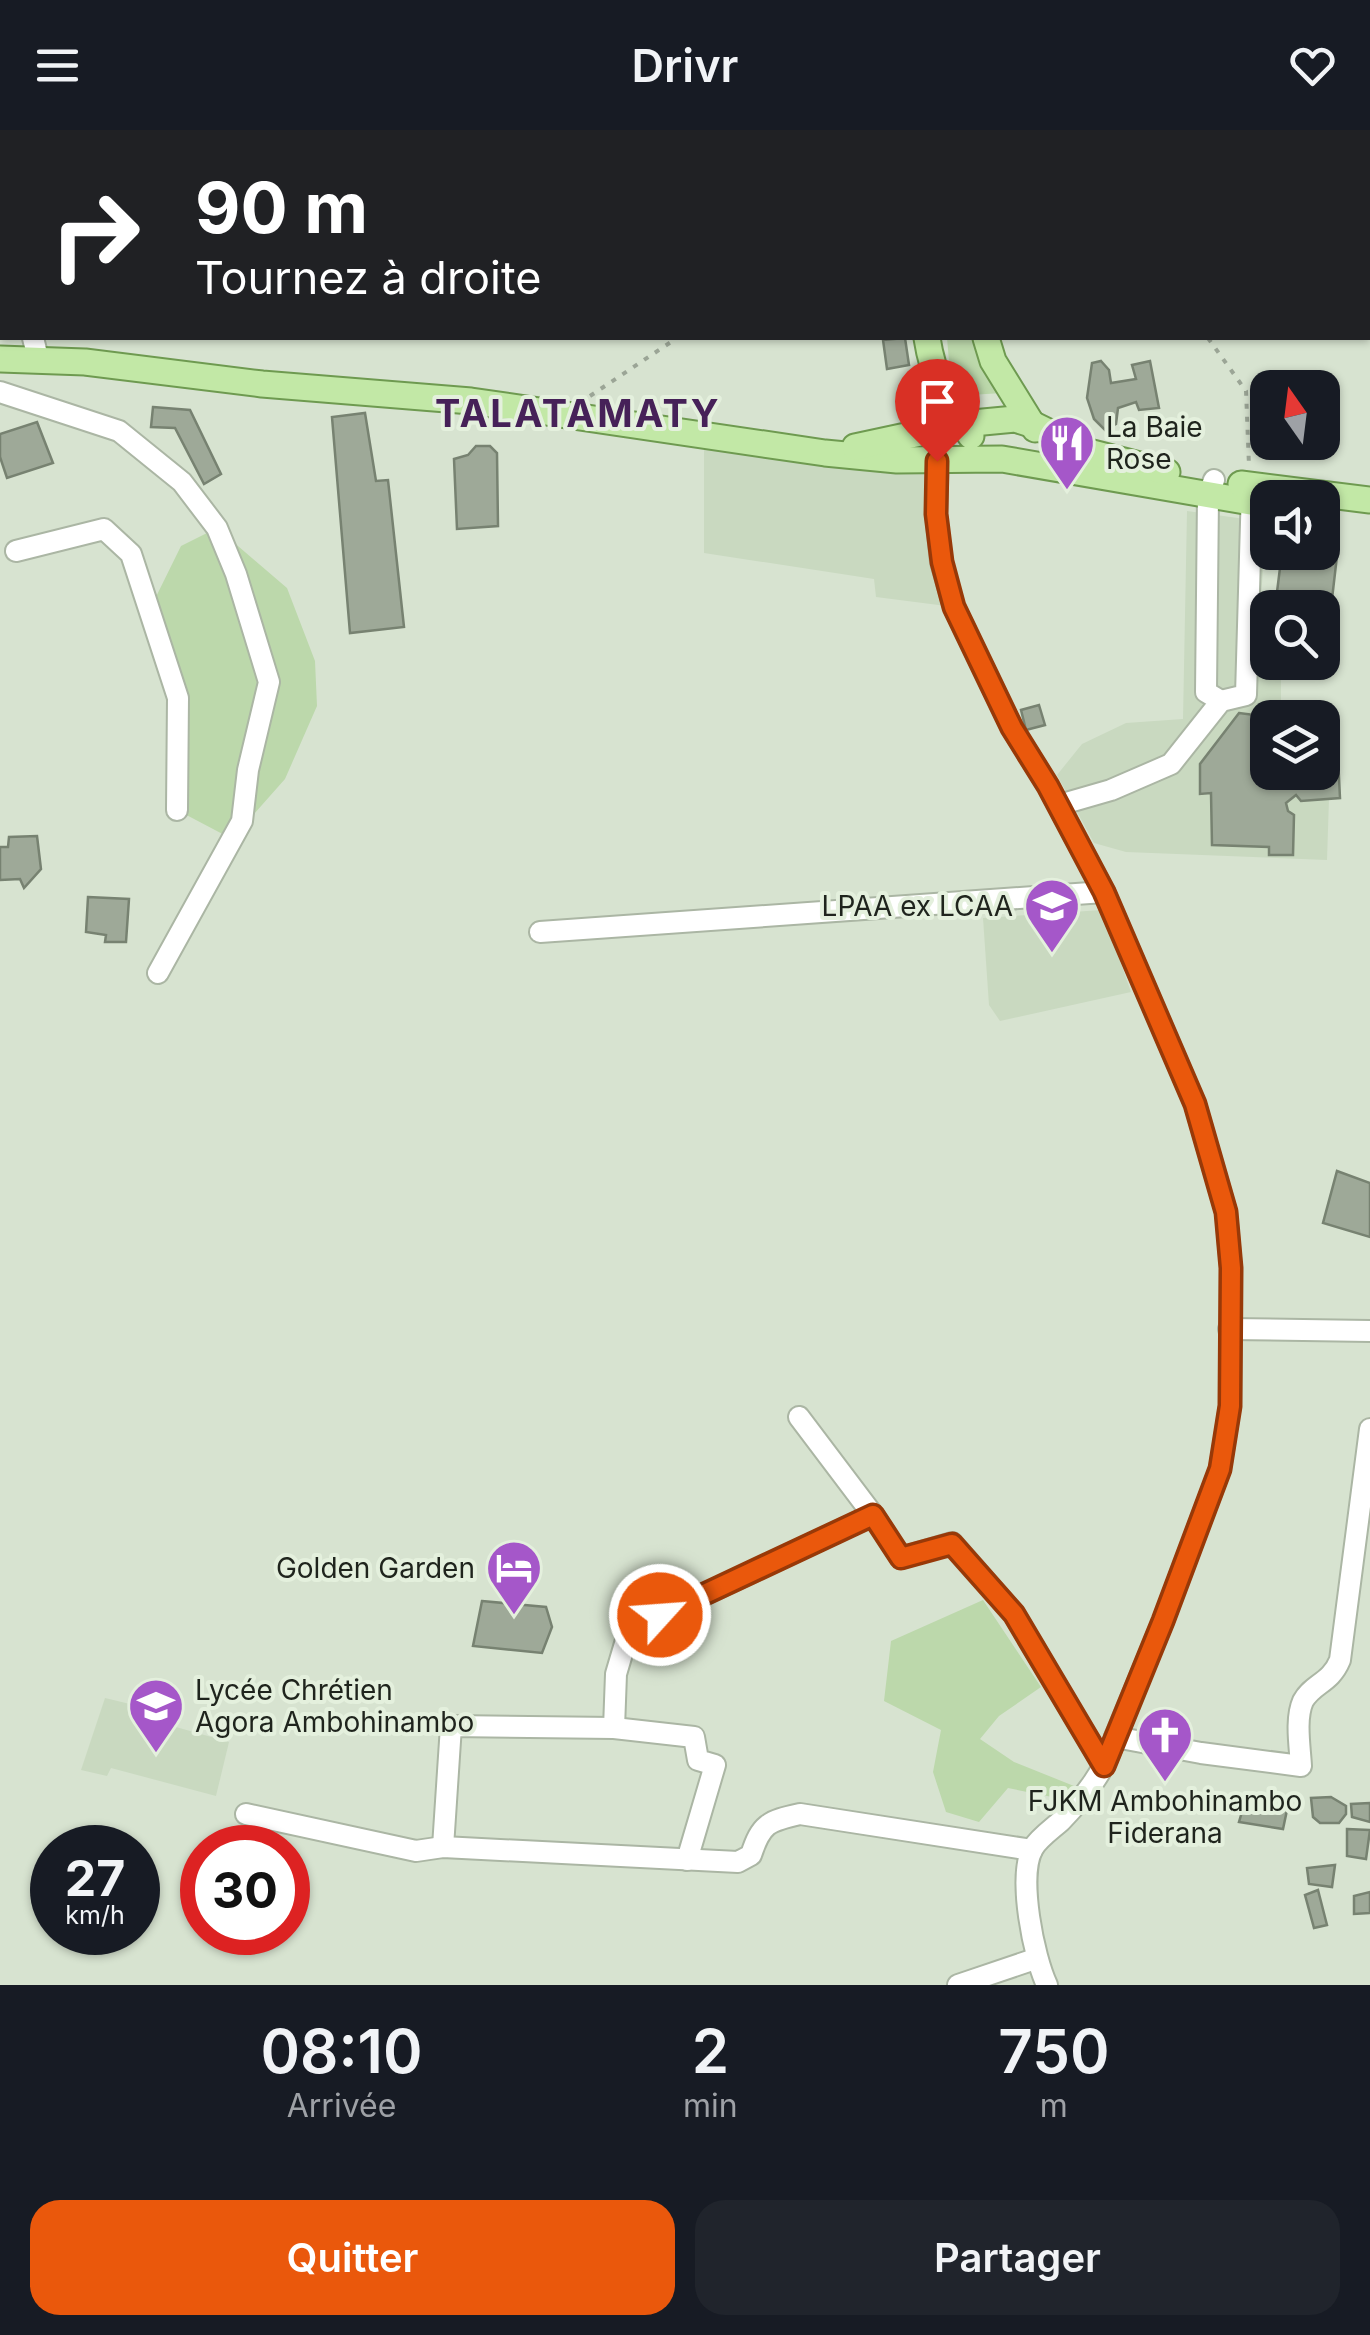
<!DOCTYPE html>
<html lang="fr">
<head>
<meta charset="utf-8">
<style>
	:root { --surface:#171b24; --page:#20242c; --text:#f1f3f6; --muted:#9ea1a6; --accent:#ea580c }
	body { margin:0; font-family:Inter,sans-serif; background:var(--page); color:var(--text); height:100vh; display:flex; flex-direction:column; font-size:38px; white-space:nowrap }
	* { box-sizing:border-box; margin:0 }
	p { font-size:32px; color:var(--muted) }
	.icon { flex:none; width:55px; height:55px; fill:none; stroke:currentColor; stroke-width:2; stroke-linecap:round; stroke-linejoin:round }
	.map { position:relative; height:1855px; overflow:hidden }
	.sheet { display:flex; flex-direction:column; background:var(--surface); flex:1 }
	.sheet>* { flex:none }
	.guide { position:absolute; left:0px; top:0px; width:1370px; height:210px; box-shadow:0 2px 8px #0004; background:#202124; color:#fff; overflow:hidden }
	.needle { width:65px; rotate:346deg }
	.tools { position:absolute; left:1250px; top:240px; display:grid; gap:20px }
	.tools a { display:grid; place-items:center; width:90px; height:90px; border-radius:20px; background:var(--surface); box-shadow:0 2px 8px #0004; font-size:50px }
	.speed { position:absolute; left:30px; top:1695px; display:flex; gap:20px; font-size:50px; font-weight:700; text-align:center }
	.speed>* { display:grid; place-content:center; width:130px; height:130px; border-radius:50%; background:var(--surface); box-shadow:0 2px 8px #0004; line-height:1 }
	.speed small { font-size:25px; font-weight:400 }
	.speed .limit { border:15px solid #d22; background:#fff; color:#111 }
	.pin { position:absolute; display:grid; place-items:center; width:85px; height:85px; color:#fff; margin:-102px -42px; border-radius:50% 50% 50% 0; rotate:-45deg; box-shadow:0 0 10px #0007 }
	.pin .icon { rotate:45deg }
	.me { position:absolute; width:110px; margin:-55px; rotate:64deg; stroke-linejoin:round; filter:drop-shadow(0 0 8px #0008) }
	.turn { display:flex; align-items:center; gap:35px; height:210px; padding:0 30px; font-size:45px }
	.turn .icon { width:130px; height:130px; stroke-width:2.5 }
	.turn b { display:block; font-size:70px; line-height:85px }
	.eta { display:flex; justify-content:space-evenly; align-items:center; height:170px; text-align:center }
	.eta b { font-size:60px; font-weight:600; line-height:70px }
	.primary-button { display:flex; gap:20px; margin-top:auto; padding:20px 30px }
	.primary-button a { flex:1; height:115px; border-radius:30px; background:var(--accent); color:#fff; font-size:40px; font-weight:600; line-height:115px; text-align:center }
	.primary-button a+a { background:var(--page); color:var(--text) }
	header { display:flex; justify-content:space-between; align-items:center; height:130px; padding:0 30px; background:var(--surface); font-size:45px; font-weight:600 }
	.map>svg:first-child { display:block }
	.built { fill:#c9d9c0 }
	.green { fill:#bcd8ab }
	.building { fill:#9ea998; stroke:#778271; stroke-width:2.5 }
	.lines { fill:none; stroke-linecap:round; stroke-linejoin:round }
	.minor-casing { stroke:#abb6a4; stroke-width:24 }
	.major-casing { stroke:#6e9a50; stroke-width:29 }
	.path { stroke:#9ba596; stroke-width:4; stroke-dasharray:5 8; stroke-linecap:butt }
	.minor { stroke:#fff; stroke-width:20 }
	.major { stroke:#c2e8a6; stroke-width:25 }
	.route-casing { stroke:#983908; stroke-width:25 }
	.route { stroke:#ea580c; stroke-width:18 }
	.labels { text-anchor:middle; dominant-baseline:central; stroke-width:8; stroke-linejoin:round; paint-order:stroke }
	.poi-label { font-size:28px; fill:#1f241d; stroke:#e4f0dd; text-anchor:start }
	.district-label { font-size:38px; font-weight:bold; letter-spacing:2.5px; fill:#462158; stroke:#e4f0dd }
</style>
</head>
<body>
<header><svg class="icon" aria-label="menu" viewBox="0 0 24 24"><path d="M4 6h16M4 12h16M4 18h16"/></svg>Drivr<svg class="icon" aria-label="heart" viewBox="0 0 24 24"><path d="M12 20l-8-8c-3-5 5-10 8-4 3-6 11-1 8 4z"/></svg></header>
<div class="map">
<svg width="1370" height="1855" viewBox="0 0 1370 1855">
	<rect width="100%" height="100%" fill="#d7e3d0"/>
	<g class="built">
		<path d="M704,305L937,331L954,477L876,467L874,449L704,423Z"/>
		<path d="M1187,381L1267,392L1260,478L1267,481L1268,532L1281,533V587L1268,588V642H1322L1323,588L1336,587L1340,668L1329,669L1327,730L1126,722L1094,713L1057,645L1082,614L1126,593L1183,589Z"/>
		<path d="M1102,780L1131,862L1000,891L989,875L983,788Z"/>
		<path d="M105,1568L130,1574V1584L229,1612L216,1666L111,1638L107,1646L81,1640Z"/>
	</g>
	<g class="green">
		<path d="M947,208H988L1003,263L952,266Z"/>
		<path d="M217,398L287,458L315,531L317,576L285,649L232,709L177,680L178,568L149,481L181,416Z"/>
		<path d="M983,1470L1041,1557L999,1586L980,1609L1014,1632L1079,1658L1067,1670L1008,1658L979,1692L946,1682L933,1642L941,1600L884,1571L891,1511Z"/>
	</g>
	<g class="building">
		<path d="M905,208L909,235L887,239L883,210Z"/>
		<path d="M1101,231L1109,240L1111,253L1136,249L1132,235L1150,231L1159,278L1139,280L1136,272L1118,278L1116,294L1105,300L1094,289L1087,268L1092,233Z"/>
		<path d="M153,277L190,280L221,344L204,354L175,298L151,297Z"/>
		<path d="M365,283L376,351L388,350L404,497L350,503L332,287Z"/>
		<path d="M37,292L53,333L7,348L0,327V304Z"/>
		<path d="M476,316H490L497,323L498,396L457,399L454,329L468,325Z"/>
		<path d="M1282,422L1337,426L1332,469L1277,462Z"/>
		<path d="M1039,575L1045,595L1026,600L1021,580Z"/>
		<path d="M1239,583L1255,585V592L1268,591V642H1322V588L1336,587L1340,668L1301,671L1296,665L1286,673L1288,681L1294,685L1293,725H1269V717L1212,715L1211,663L1200,664V634Z"/>
		<path d="M37,706L41,739L24,758L20,749L0,750V717H8L9,707Z"/>
		<path d="M88,767L129,769L126,812H105L106,805L86,802Z"/>
		<path d="M1337,1041L1370,1053V1107L1323,1093Z"/>
		<path d="M482,1471L546,1477L552,1497L542,1523L473,1516Z"/>
		<path d="M1331,1667L1346,1676V1684L1339,1693H1320L1313,1687L1311,1668Z"/>
		<path d="M1370,1673V1692L1352,1687L1351,1674Z"/>
		<path d="M1244,1675L1287,1680L1283,1699L1239,1692Z"/>
		<path d="M1347,1699L1370,1700L1366,1729L1347,1726Z"/>
		<path d="M1335,1735L1332,1757L1309,1754L1307,1738Z"/>
		<path d="M1318,1760L1327,1795L1314,1798L1305,1765Z"/>
		<path d="M1370,1762V1783L1354,1784V1766Z"/>
	</g>
	<g class="lines">
		<g class="minor-casing">
			<g id="minor">
				<path d="M318,0L322,2"/>
				<path d="M153,2L155,0"/>
				<path d="M224,2L227,0"/>
				<path d="M33,208L38,228"/>
				<path d="M0,262L119,301L182,352L217,398L236,444L269,552L248,640L242,691L158,843"/>
				<path d="M939,301L936,384L941,432L954,477L1012,598L1048,656L1104,762L1195,974L1226,1082L1231,1138L1230,1276L1220,1339L1163,1491L1115,1607C1107,1639 1084,1667 1061,1691C1052,1699 1039,1708 1033,1718C1017,1746 1034,1828 1047,1855"/>
				<path d="M1214,350L1208,366L1206,562L1221,571"/>
				<path d="M16,421L104,399L131,424L178,568L177,680"/>
				<path d="M1059,675L1111,660L1171,634L1221,571L1246,565L1252,358"/>
				<path d="M540,802L1104,762"/>
				<path d="M1229,1199L1370,1201"/>
				<path d="M799,1287L873,1385L901,1428L952,1413L1014,1484L1104,1636"/>
				<path d="M614,1598L616,1544L629,1500L873,1385"/>
				<path d="M1115,1607L1201,1623L1301,1636C1300,1617 1295,1589 1303,1571C1313,1553 1330,1554 1340,1530L1370,1299"/>
				<path d="M246,1684L416,1721L443,1717L738,1732L751,1725C761,1694 768,1691 800,1684L1032,1720"/>
				<path d="M443,1717L451,1596L614,1598L694,1607L698,1630L715,1635L687,1730"/>
				<path d="M958,1855L1035,1829"/>
			</g>
		</g>
		<g class="major-casing">
			<g id="major">
				<path d="M956,0V2"/>
				<path d="M929,2L930,0"/>
				<path d="M927,208C933,247 947,274 971,306"/>
				<path d="M986,208L993,231L1035,299"/>
				<path d="M0,229L85,232L262,254L471,271L825,323L897,330L1002,329L1268,375"/>
				<path d="M855,317L962,294L1015,289L1034,295L1089,322L1167,342"/>
				<path d="M1241,354L1370,370"/>
			</g>
		</g>
		<g class="path">
			<path d="M1321,2L1326,0"/>
			<path d="M1208,208L1246,261L1249,336"/>
			<path d="M590,266L677,208"/>
		</g>
		<use href="#minor" class="minor"/>
		<use href="#major" class="major"/>
	</g>
	<g class="lines">
		<g class="route-casing">
			<path id="route" d="M660,1485L873,1385L901,1428L952,1414L1014,1484L1104,1636L1163,1491L1220,1339L1230,1276L1231,1138L1226,1082L1195,974L1104,762L1048,656L1012,598L954,477L942,432L936,384L937,331"/>
		</g>
		<use href="#route" class="route"/>
	</g>
	<defs>
		<g id="restaurant-pin" transform="scale(2.875)"><path d="M0 17L-7.5 6A9.5 9.5 0 1 1 7.5 6Z" fill="#a557c9" stroke="#e4f0dd"/><path d="M-5-6h1v4h1v-4h1v4h1v-4h1v5L-1.5 .5V6h-2V.5L-5-1ZM5-6V6H3V1.5H1.5Q1.5-4 5-6Z" fill="#fff"/></g>
		<g id="school-pin" transform="scale(2.875)"><path d="M0 17L-7.5 6A9.5 9.5 0 1 1 7.5 6Z" fill="#a557c9" stroke="#e4f0dd"/><path d="M0-5L7-2L0 1L-7-2ZM-4 1L0 2.5L4 1V4Q0 6-4 4Z" fill="#fff"/></g>
		<g id="hotel-pin" transform="scale(2.875)"><path d="M0 17L-7.5 6A9.5 9.5 0 1 1 7.5 6Z" fill="#a557c9" stroke="#e4f0dd"/><path d="M-6-4.5h1.5V1H6V5H4.5V3h-9V5H-6ZM-4 0a1.8 1.8 0 1 1 3.6 0ZM.5 0V-2.5h3Q6-2.5 6 0Z" fill="#fff"/></g>
		<g id="church-pin" transform="scale(2.875)"><path d="M0 17L-7.5 6A9.5 9.5 0 1 1 7.5 6Z" fill="#a557c9" stroke="#e4f0dd"/><path d="M-1.2-6h2.4v3.5h3.3v2.4h-3.3V6h-2.4V-.1h-3.3v-2.4h3.3Z" fill="#fff"/></g>
	</defs>
	<g fill-rule="evenodd">
		<use href="#restaurant-pin" x="1067" y="313"/>
		<use href="#school-pin" x="1052" y="776"/>
		<use href="#hotel-pin" x="514" y="1438"/>
		<use href="#school-pin" x="156" y="1576"/>
		<use href="#church-pin" x="1165" y="1605"/>
	</g>
	<g class="labels">
		<g class="poi-label">
			<text x="1106" y="297">La Baie<tspan x="1106" dy="32">Rose</tspan></text>
			<text x="1013" y="776" text-anchor="end">LPAA ex LCAA</text>
			<text x="475" y="1438" text-anchor="end">Golden Garden</text>
			<text x="195" y="1560">Lycée Chrétien<tspan x="195" dy="32">Agora Ambohinambo</tspan></text>
			<text x="1165" y="1671" text-anchor="middle">FJKM Ambohinambo<tspan x="1165" dy="32">Fiderana</tspan></text>
		</g>
		<g class="district-label">
			<text x="578" y="283">TALATAMATY</text>
		</g>
	</g>
</svg>
<div class="tools">
<a><svg class="needle" viewBox="-14 -14 28 28"><path d="M0-13l5 13h-10z" fill="#e53935"/><path d="M0 13l5-13h-10z" fill="#9ea1a6"/></svg></a>
<a><svg class="icon" aria-label="sound" viewBox="0 0 24 24"><path d="M4 9h4l5-4v14l-5-4H4zM17 9q2 3 0 6"/></svg></a>
<a><svg class="icon" aria-label="search" viewBox="0 0 24 24"><circle cx="10" cy="10" r="6"/><path d="M15 15l6 6"/></svg></a>
<a><svg class="icon" aria-label="layers" viewBox="0 0 24 24"><path d="M12 4l9 5-9 5-9-5zM3 14l9 5 9-5"/></svg></a>
</div>
<div class="speed"><div>27<small>km/h</small></div><div class="limit">30</div></div>
<div class="pin" style="left:937px;top:331px;background:#d93025"><svg class="icon" aria-label="arrive" viewBox="0 0 24 24"><path d="M6 21V4h12l-3 4 3 4H6"/></svg></div>
<svg class="me" style="left:660px;top:1485px" viewBox="-20 -20 40 40"><circle r="17" fill="#ea580c" stroke="#fff" stroke-width="3"/><path d="M0-11L8 9 0 5-8 9z" fill="#fff"/></svg>
<div class="guide">
<div class="turn"><svg class="icon" aria-label="right" viewBox="0 0 24 24"><path d="M7 20v-9h11M14 6l5 5-5 5"/></svg><div><b>90 m</b>Tournez à droite</div></div>
</div>
</div>
<section class="sheet">
<div class="eta">
<div><b>08:10</b><p>Arrivée</p></div>
<div><b>2</b><p>min</p></div>
<div><b>750</b><p>m</p></div>
</div>
<div class="primary-button"><a>Quitter</a><a>Partager</a></div>
</section>
</body>
</html>
